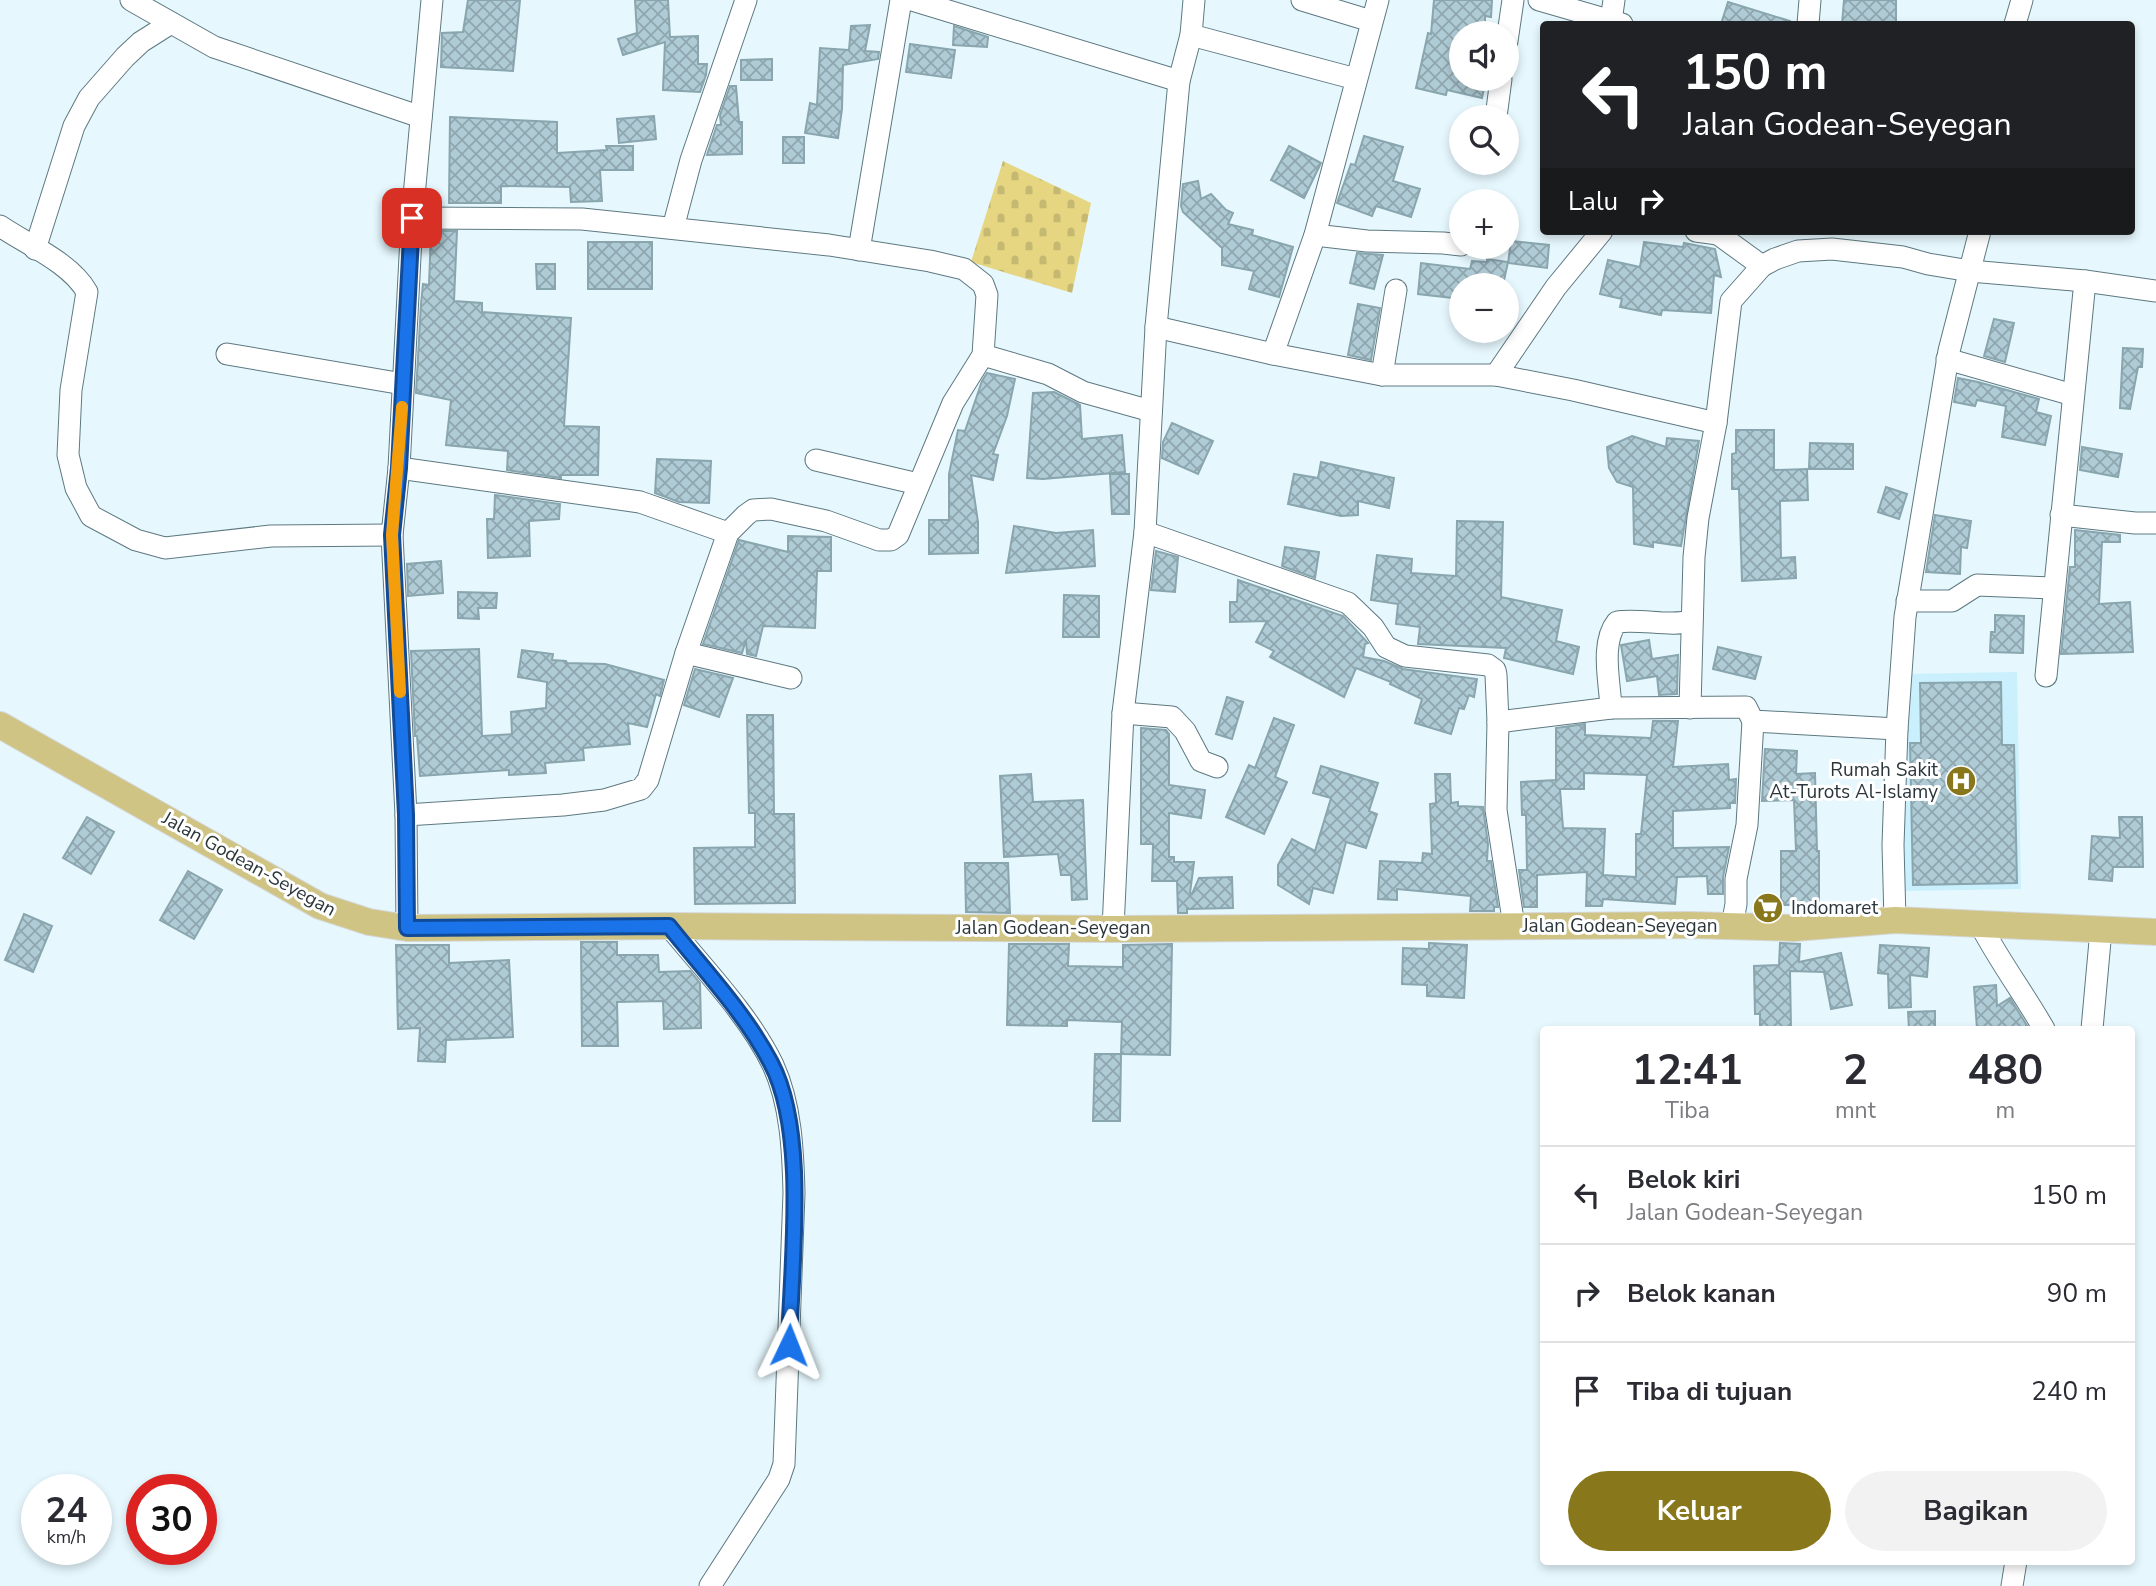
<!DOCTYPE html>
<html lang="id">
<head>
<meta charset="utf-8">
<style>
	:root { --surface:#fff; --page:#f2f2f3; --text:#2b2b33; --muted:#7c7c81; --line:#e1e1e2; --accent:#88771b }
	body { margin:0; font-family:"Nunito Sans",sans-serif; background:var(--page); color:var(--text); height:100vh; display:flex; flex-direction:column; font-size:26px; white-space:nowrap }
	* { box-sizing:border-box; margin:0 }
	p { font-size:23px; color:var(--muted) }
	.icon { flex:none; width:38px; height:38px; fill:none; stroke:currentColor; stroke-width:2; stroke-linecap:round; stroke-linejoin:round }
	.map { position:relative; flex:1; overflow:hidden }
	.side { position:absolute; left:1540px; top:1026px; width:595px; height:539px; display:flex; flex-direction:column; background:var(--surface); border-radius:7px; box-shadow:0 4px 10px #0003 }
	.side>* { flex:none }
	.hud { position:absolute; left:1540px; top:21px; width:595px; height:214px; border-radius:7px; box-shadow:0 4px 10px #0003; background:#202124; color:#fff; overflow:hidden }
	.fabs { position:absolute; left:1449px; top:21px; display:grid; gap:14px }
	.fabs a { display:grid; place-items:center; width:70px; height:70px; border-radius:50%; background:var(--surface); box-shadow:0 4px 10px #0003; font-size:35px }
	.speed { position:absolute; left:21px; top:1474px; display:flex; gap:14px; font-size:35px; font-weight:700; text-align:center }
	.speed>* { display:grid; place-content:center; width:91px; height:91px; border-radius:50%; background:var(--surface); box-shadow:0 4px 10px #0003; line-height:1 }
	.speed small { font-size:18px; font-weight:400 }
	.speed .limit { border:10px solid #d22; background:#fff; color:#111 }
	.pin { position:absolute; display:grid; place-items:center; width:60px; height:60px; color:#fff; margin:-30px; border-radius:14px; box-shadow:0 4px 10px #0006 }
	.me { position:absolute; width:77px; margin:-38px; rotate:2deg; stroke-linejoin:round; filter:drop-shadow(0 0 5px #0008) }
	.turn { display:flex; align-items:center; gap:24px; height:147px; padding:0 28px; font-size:32px }
	.turn .icon { width:91px; height:91px; stroke-width:2.5 }
	.turn b { display:block; font-size:49px; line-height:60px }
	.then { display:flex; align-items:center; height:66px; padding:0 28px; background:#0003; gap:14px; font-size:26px }
	.eta { display:flex; justify-content:space-evenly; align-items:center; height:119px; text-align:center }
	.eta b { font-size:42px; font-weight:700; line-height:49px }
	.action { display:flex; gap:14px; margin-top:auto; padding:14px 28px }
	.action a { flex:1; height:80px; border-radius:42px; background:var(--accent); color:#fff; font-size:28px; font-weight:700; line-height:80px; text-align:center }
	.action a+a { background:var(--page); color:var(--text) }
	ul { padding:0; list-style:none }
	li { display:flex; align-items:center; gap:21px; height:98px; padding:0 28px; border-top:2px solid var(--line) }
	li div { flex:1 }
	li b { display:block; font-size:26px }
	li em { font-style:normal }
	.map>svg:first-child { display:block }
	.built { fill:#caf0fd }
	.cemetery { fill:url(#cemetery-stones) }
	.building { fill:url(#building-cross-hatch); stroke:#89a5ae; stroke-width:2; fill-rule:evenodd }
	.lines { fill:none; stroke-linecap:round; stroke-linejoin:round }
	.minor-casing { stroke:#5e7881; stroke-width:23 }
	.major-casing { stroke:#d5d7d8; stroke-width:28 }
	.minor { stroke:#fff; stroke-width:21 }
	.major { stroke:#d0c485; stroke-width:26 }
	.route-casing { stroke:#114b97; stroke-width:18 }
	.route { stroke:#1a73e8; stroke-width:12 }
	.slow { stroke:#f59e0b; stroke-width:12 }
	.labels { text-anchor:middle; dominant-baseline:central; stroke-width:6; stroke-linejoin:round; paint-order:stroke }
	.poi-label { font-size:19px; fill:#2b363a; stroke:#fff; text-anchor:end }
	.street-label { font-size:19px; fill:#2b363a; stroke:#fff }
</style>
</head>
<body>
<div class="map">
<svg width="2156" height="1586" viewBox="0 0 2156 1586">
	<defs>
		<pattern id="cemetery-stones" width="16" height="16" patternUnits="userSpaceOnUse" patternTransform="scale(1.75)"><rect width="16" height="16" fill="#e6d682"/><path d="M2 7V4a2 2 0 0 1 4 0v3zM10 15v-3a2 2 0 0 1 4 0v3z" fill="#c5b871"/></pattern>
		<pattern id="building-cross-hatch" width="8" height="8" patternUnits="userSpaceOnUse" patternTransform="scale(1.75)"><rect width="8" height="8" fill="#afcbd5"/><path d="M0 0l8 8M0 8l8-8" fill="none" stroke="#8fa6ae"/></pattern>
	</defs>
	<rect width="100%" height="100%" fill="#e6f8fe"/>
	<path class="built" d="M2017,672L2021,889L1905,891L1901,674Z"/>
	<path class="cemetery" d="M1003,161L1091,203L1072,293L971,262Z"/>
	<g class="building">
		<path d="M468,0H520L513,71L441,67L442,33L463,32Z"/>
		<path d="M635,0H668L670,37L698,36V64H707L706,75L700,92L663,90L665,42L623,55L618,39L637,33Z"/>
		<path d="M1434,0H1492L1491,17L1485,16V33H1461V79H1486L1482,98L1447,90L1446,95L1416,88L1428,33L1431,34Z"/>
		<path d="M1844,0H1896V24H1842Z"/>
		<path d="M1728,2L1790,21V24H1721Z"/>
		<path d="M870,25L865,51L879,52L878,59L843,65L842,109L838,138L805,133L810,103L817,105L820,48L849,50L851,26Z"/>
		<path d="M954,26L988,37L987,47L953,45Z"/>
		<path d="M910,44L955,50L951,78L906,72Z"/>
		<path d="M772,59V80H741V60Z"/>
		<path d="M730,86H736L739,122H742V154L707,155L717,125H721L720,115Z"/>
		<path d="M654,116L656,139L619,143L617,119Z"/>
		<path d="M450,117L557,122V153L607,150L606,146H633V170H600L602,201L571,202L570,187L501,186V203H449Z"/>
		<path d="M1364,136L1403,147L1393,181L1420,189L1411,217L1376,206L1372,216L1337,203L1351,164L1355,165Z"/>
		<rect x="783" y="137" width="21" height="26"/>
		<path d="M1289,146L1321,163L1304,198L1271,180Z"/>
		<path d="M1198,181L1201,199L1211,194L1226,210L1233,213L1228,224L1253,230L1252,235L1293,247L1279,297L1249,289L1254,271L1222,265V248L1183,212L1181,206L1183,184Z"/>
		<path d="M431,231H457L454,301L482,303V312L571,318L564,426L599,427L598,475H561V478L507,470L508,451L446,445L451,400L416,393L421,304L423,284L429,285Z"/>
		<path d="M1511,241L1549,245L1547,268L1508,263Z"/>
		<rect x="588" y="242" width="64" height="47"/>
		<path d="M1644,242L1683,247L1684,243L1715,249L1721,277L1714,275L1711,313L1662,310L1661,315L1620,307L1622,299L1600,294L1608,260L1640,267Z"/>
		<path d="M1357,253L1383,255L1374,289L1350,283Z"/>
		<path d="M1487,259L1508,262L1503,285H1461V299L1418,294L1421,263L1470,269L1472,261L1487,262Z"/>
		<path d="M536,264H555V289H537Z"/>
		<path d="M1358,304L1380,308L1371,360L1348,355Z"/>
		<path d="M1994,319L2014,323L2005,362L1984,356Z"/>
		<path d="M2123,348L2143,349L2142,367H2138L2130,409L2120,408Z"/>
		<path d="M987,373L1015,379L1007,416L993,454L998,455L993,480L971,475L978,522V553L929,554V520H949V474L958,430L965,431L982,381Z"/>
		<path d="M1958,378L1978,382L2039,399L2036,412L2051,416L2045,445L2002,437L2006,406L1977,400L1975,406L1954,402Z"/>
		<path d="M1054,392L1080,405L1082,439L1122,435L1125,472L1043,479L1027,478L1033,393Z"/>
		<path d="M1172,423L1213,441L1198,474L1162,458L1163,442Z"/>
		<path d="M1736,430H1774V470L1807,469L1808,500L1780,501L1781,558L1795,557L1796,578L1742,581L1739,489H1732V454L1736,453Z"/>
		<path d="M1632,436L1666,447L1667,438L1699,441L1681,546L1653,542V547L1634,544L1633,487L1617,482L1609,468L1607,447Z"/>
		<path d="M1810,443L1853,444V469H1809Z"/>
		<path d="M2082,447L2122,454L2118,477L2080,470Z"/>
		<path d="M657,459L711,461L709,503L679,502L655,493Z"/>
		<path d="M1321,462L1394,478L1389,508L1358,501V515L1341,516L1288,504L1294,474L1318,478Z"/>
		<path d="M1110,474H1129V514H1112Z"/>
		<path d="M1886,487L1907,494L1899,519L1878,512Z"/>
		<path d="M495,495L560,504L559,519L529,521L530,556L488,558L487,519H494Z"/>
		<path d="M1935,515L1971,521L1967,548L1961,547L1960,574L1926,572Z"/>
		<path d="M1457,521L1503,522L1501,597L1562,610L1556,641L1579,647L1573,674L1504,658L1506,648L1418,644L1420,627L1396,624L1398,604L1371,600L1377,555L1412,559L1411,573L1456,576Z"/>
		<path d="M1014,526L1056,533L1093,530L1095,566L1006,573Z"/>
		<path d="M2075,530L2120,535V542H2102L2099,604L2130,602L2133,652L2061,654L2070,567H2075Z"/>
		<path d="M788,536L831,537V571H817L815,628L763,626L756,656L747,654L746,640L742,653L703,644L739,540L788,552Z"/>
		<path d="M1285,547L1319,552L1315,578L1282,566Z"/>
		<path d="M1156,551L1178,557L1175,592L1151,590Z"/>
		<path d="M441,561L443,593L408,596L407,564Z"/>
		<path d="M1238,580L1343,616L1368,643L1365,644L1363,657L1384,661L1403,669L1477,679L1474,697L1469,695L1464,709L1459,708L1451,734L1415,723L1422,699L1390,684L1391,682L1356,668L1344,697L1270,657L1274,651L1256,642L1267,621L1230,622V602H1237Z"/>
		<path d="M458,592L497,593L496,608H478L479,619L458,618Z"/>
		<path d="M1064,595L1099,596V637H1063Z"/>
		<path d="M1995,615L2024,616L2023,653L1990,652L1991,632H1995Z"/>
		<path d="M1649,640L1652,659L1678,655L1677,694L1659,695L1657,676L1627,681L1621,645Z"/>
		<path d="M1718,647L1761,657L1755,679L1713,669Z"/>
		<path d="M479,649L482,736L512,734L511,712L546,708L547,682L518,677L522,650L553,654L552,660L566,661L567,663L605,664L664,680L660,696L656,694L647,727L628,723L630,744L583,748L584,760L545,763L546,773L509,775V770L420,776L417,736H415L411,651Z"/>
		<path d="M695,669L733,678L719,717L684,705Z"/>
		<path d="M2001,682L2002,745H2014L2017,883L1913,885L1910,743H1921L1920,683Z"/>
		<path d="M1227,697L1243,702L1232,739L1216,734Z"/>
		<path d="M747,715H773L774,814H794L795,903L695,904L694,848L755,847V813H749Z"/>
		<path d="M1274,718L1294,725L1275,777L1287,782L1264,834L1226,817L1249,765L1255,768Z"/>
		<path d="M1653,721H1678L1673,767L1728,764L1729,780L1736,779L1735,803H1730V808L1673,811V848L1729,847L1723,877V894H1708L1707,876L1677,877L1675,904L1603,899L1602,906H1586L1587,872L1537,875V907H1524L1519,870H1527L1526,815H1522L1521,782L1556,780V728L1585,724V735L1651,738ZM1584,773L1647,775L1641,834H1636V877L1603,875L1605,829L1563,828L1560,789H1584Z"/>
		<path d="M1141,728L1166,730L1169,734V785L1205,790L1201,818L1169,813V857H1174V862H1194L1190,893L1192,894L1199,878L1232,877L1233,908L1187,909V913H1178L1177,881H1152L1153,844H1141Z"/>
		<path d="M1765,749L1797,751L1796,774L1815,773L1817,851H1819V905H1781V851H1796L1794,800L1762,801Z"/>
		<path d="M1321,766L1378,783L1369,811L1377,814L1366,848L1346,842L1333,893L1313,888L1309,904L1278,885V865L1292,839L1315,851L1331,798L1313,793Z"/>
		<path d="M1031,774L1033,802L1083,800L1087,899L1072,900L1071,875H1061L1058,854L1004,857L1000,776Z"/>
		<path d="M1435,774H1450L1451,803L1458,802V806L1483,807L1488,844L1487,861H1491L1498,907H1494V911H1470L1471,896L1397,889V900L1378,899L1380,861L1422,863L1423,853L1432,854L1430,804L1436,803Z"/>
		<path d="M87,817L114,832L91,874L63,858Z"/>
		<path d="M2119,817H2142L2143,867H2113L2112,881L2089,879L2092,836L2120,838Z"/>
		<path d="M965,863H1008L1010,913L966,912Z"/>
		<path d="M188,871L222,890L194,939L160,920Z"/>
		<path d="M24,914L52,926L33,972L5,960Z"/>
		<path d="M581,942H617V955H658L659,972L690,971L700,983L701,1028L664,1029L663,1001L617,1002L618,1046H582Z"/>
		<path d="M1429,943L1467,945L1464,998L1427,996V985L1402,984L1403,948L1429,949Z"/>
		<path d="M1780,943L1800,944L1799,962L1841,953L1852,1005L1831,1009L1824,972L1790,971L1791,1029H1760V1014H1755L1754,966L1779,965Z"/>
		<path d="M1009,944H1069L1068,966L1123,967V945L1172,944L1170,1055L1121,1054L1122,1022L1067,1020V1026L1007,1025Z"/>
		<path d="M396,945H449V963L509,960L513,1037L446,1040L445,1062L418,1061L420,1028L398,1029Z"/>
		<path d="M1880,945L1929,948L1927,977L1910,975L1911,1007L1889,1008L1888,974L1878,973Z"/>
		<path d="M1996,985L1997,1006L2010,998L2029,1029H1977L1974,987Z"/>
		<path d="M1935,1011V1029H1909L1908,1012Z"/>
		<path d="M1095,1054H1121L1120,1121H1093Z"/>
	</g>
	<g class="lines">
		<g class="minor-casing">
			<g id="minor">
				<path d="M131,0L214,47L421,117"/>
				<path d="M912,0L1179,81"/>
				<path d="M1302,0L1371,21"/>
				<path d="M1539,0L1622,24"/>
				<path d="M1611,21L1614,0"/>
				<path d="M1808,24L1810,0"/>
				<path d="M2015,24L2022,0"/>
				<path d="M1191,35L1356,79"/>
				<path d="M1507,41L1513,0"/>
				<path d="M1496,117L1501,79"/>
				<path d="M0,226C28,245 71,263 87,292L71,390L68,455L76,488L91,516L136,540L165,548L271,536L392,535"/>
				<path d="M673,228L691,160L746,0"/>
				<path d="M1696,231L1718,234L1719,231"/>
				<path d="M1718,234L1762,266"/>
				<path d="M1315,235L1367,241L1443,243L1461,245"/>
				<path d="M35,249L74,126L89,98L125,57L141,42L171,23"/>
				<path d="M859,250L901,0"/>
				<path d="M1156,327L1273,354L1382,375H1496L1573,390L1716,423"/>
				<path d="M227,354L403,384"/>
				<path d="M1273,354L1315,235L1378,0"/>
				<path d="M983,355L1048,374L1083,392L1151,411"/>
				<path d="M1947,359L2073,395"/>
				<path d="M1382,375L1396,290"/>
				<path d="M1496,375L1556,287L1602,231"/>
				<path d="M816,460L918,484"/>
				<path d="M399,468L640,502L728,533"/>
				<path d="M2061,515L2135,523H2156"/>
				<path d="M1145,532L1348,603L1373,627L1386,647L1405,656L1488,665L1495,670L1496,675L1498,722L1611,708L1746,707L1753,721L1897,729"/>
				<path d="M1907,601H1952L1977,585L2054,588"/>
				<path d="M686,653L791,678"/>
				<path d="M2046,676L2085,281"/>
				<path d="M1611,708C1610,683 1600,643 1617,622C1640,618 1675,628 1692,620"/>
				<path d="M1690,708L1694,557L1698,518L1716,423L1731,301L1762,266L1775,259L1798,251L1832,249L1903,257L1928,264L1970,271L2085,281L2156,291"/>
				<path d="M1123,713L1172,717L1185,731L1201,761L1217,767"/>
				<path d="M1498,722L1496,810L1514,926"/>
				<path d="M406,815L563,805L604,800L641,789L648,780L686,653L728,533L746,515L753,510L771,509L826,521L879,540H891L898,535L953,403L983,355L987,295L983,284L964,269L930,261L829,245L582,219L412,218"/>
				<path d="M1895,920L1893,845L1897,729L1905,617L1949,351L1980,231"/>
				<path d="M669,926C704,969 749,1015 773,1065C791,1104 793,1151 794,1193L784,1464L779,1479L710,1586"/>
				<path d="M1732,926L1736,904V879L1747,825L1753,721"/>
				<path d="M1981,926C2000,962 2024,994 2044,1029"/>
				<path d="M407,928L406,815L392,535L399,468L412,218L432,0"/>
				<path d="M1113,929L1123,713L1145,532L1156,327L1179,81L1191,35L1194,0"/>
				<path d="M2092,1029L2101,930"/>
				<path d="M2012,1586L2016,1561"/>
			</g>
		</g>
		<g class="major-casing">
			<path id="major" d="M0,725L320,906L369,922L407,928L669,926L1113,929L1689,925L1794,928L1895,920L2156,932"/>
		</g>
		<use href="#minor" class="minor"/>
		<use href="#major" class="major"/>
	</g>
	<g class="lines">
		<g class="route-casing">
			<path id="route" d="M412,218L399,468L392,535L406,815L407,928L669,926C704,970 745,1013 771,1063C808,1133 791,1266 789,1345"/>
		</g>
		<use href="#route" class="route"/>
		<path class="slow" d="M400,692L392,535L402,407"/>
	</g>
	<defs>
		<g id="hospital-disc" transform="scale(1.575)"><circle r="9.5" fill="#88771b" stroke="#fff"/><path d="M-5-5h3v3.5h4V-5h3V5h-3V1.5h-4V5h-3Z" fill="#fff"/></g>
		<g id="supermarket-disc" transform="scale(1.575)"><circle r="9.5" fill="#88771b" stroke="#fff"/><path d="M-6-5.5h2.5l.6 2H6L4.5 2H-2.5L-4.4-4H-6ZM-1.5 3.2a1.3 1.3 0 1 0 .1 0ZM3 3.2a1.3 1.3 0 1 0 .1 0Z" fill="#fff"/></g>
	</defs>
	<g fill-rule="evenodd">
		<use href="#hospital-disc" x="1961" y="781"/>
		<use href="#supermarket-disc" x="1768" y="908"/>
	</g>
	<g class="labels">
		<g class="poi-label">
			<text x="1938" y="770">Rumah Sakit<tspan x="1938" dy="22">At-Turots Al-Islamy</tspan></text>
			<text x="1791" y="908" text-anchor="start">Indomaret</text>
		</g>
		<g class="street-label">
			<text transform="translate(249 864) rotate(29)">Jalan Godean-Seyegan</text>
			<text x="1620" y="926">Jalan Godean-Seyegan</text>
			<text x="1053" y="928">Jalan Godean-Seyegan</text>
		</g>
	</g>
</svg>
<div class="fabs">
<a><svg class="icon" aria-label="sound" viewBox="0 0 24 24"><path d="M4 9h4l5-4v14l-5-4H4zM17 9q2 3 0 6"/></svg></a>
<a><svg class="icon" aria-label="search" viewBox="0 0 24 24"><circle cx="10" cy="10" r="6"/><path d="M15 15l6 6"/></svg></a>
<a>+</a>
<a>−</a>
</div>
<div class="speed"><div>24<small>km/h</small></div><div class="limit">30</div></div>
<div class="pin" style="left:412px;top:218px;background:#d93025"><svg class="icon" aria-label="arrive" viewBox="0 0 24 24"><path d="M6 21V4h12l-3 4 3 4H6"/></svg></div>
<svg class="me" style="left:789px;top:1345px" viewBox="-20 -20 40 40"><path d="M0-17L14 15 0 8-14 15z" fill="#1a73e8" stroke="#fff" stroke-width="4"/></svg>
<div class="hud">
<div class="turn"><svg class="icon" aria-label="left" viewBox="0 0 24 24"><path d="M17 20v-9H6M10 6l-5 5 5 5"/></svg><div><b>150 m</b>Jalan Godean-Seyegan</div></div>
<div class="then">Lalu<svg class="icon" aria-label="right" viewBox="0 0 24 24"><path d="M7 20v-9h11M14 6l5 5-5 5"/></svg></div>
</div>
<section class="side">
<div class="eta">
<div><b>12:41</b><p>Tiba</p></div>
<div><b>2</b><p>mnt</p></div>
<div><b>480</b><p>m</p></div>
</div>
<ul>
<li><svg class="icon" aria-label="left" viewBox="0 0 24 24"><path d="M17 20v-9H6M10 6l-5 5 5 5"/></svg><div><b>Belok kiri</b><p>Jalan Godean-Seyegan</p></div><em>150 m</em></li>
<li><svg class="icon" aria-label="right" viewBox="0 0 24 24"><path d="M7 20v-9h11M14 6l5 5-5 5"/></svg><div><b>Belok kanan</b></div><em>90 m</em></li>
<li><svg class="icon" aria-label="arrive" viewBox="0 0 24 24"><path d="M6 21V4h12l-3 4 3 4H6"/></svg><div><b>Tiba di tujuan</b></div><em>240 m</em></li>
</ul>
<div class="action"><a>Keluar</a><a>Bagikan</a></div>
</section>
</div>
</body>
</html>
